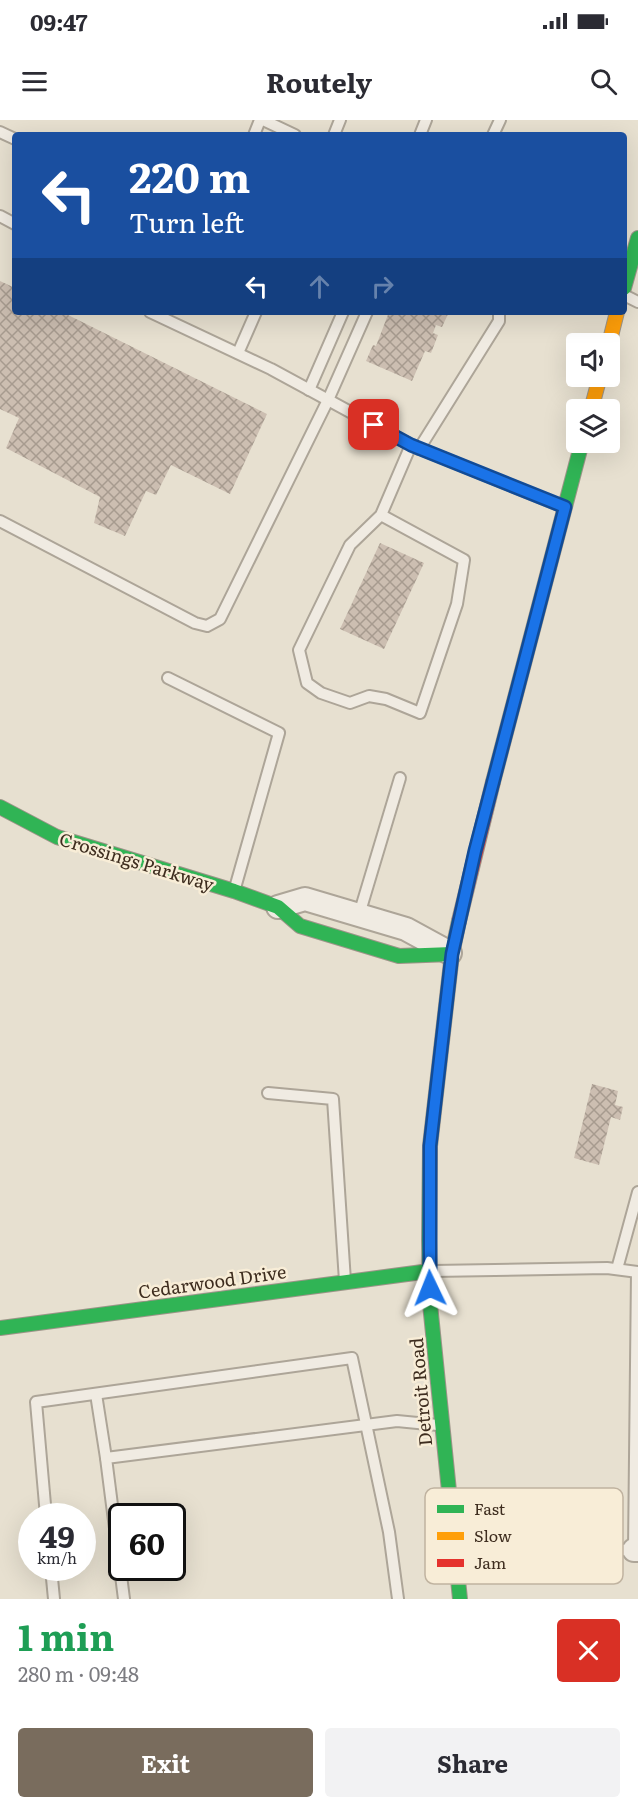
<!DOCTYPE html>
<html lang="en">
<head>
<meta charset="utf-8">
<style>
	:root { --surface:#fff; --page:#f2f2f3; --text:#2b2b33; --muted:#7c7c81; --accent:#796c5d }
	body { margin:0; font-family:Literata,serif; background:var(--page); color:var(--text); height:100vh; display:flex; flex-direction:column; font-size:22px; white-space:nowrap }
	* { box-sizing:border-box; margin:0 }
	p { font-size:20px; color:var(--muted) }
	.icon { flex:none; width:33px; height:33px; fill:none; stroke:currentColor; stroke-width:2; stroke-linecap:round; stroke-linejoin:round }
	.map { position:relative; height:1479px; overflow:hidden }
	.side { display:flex; flex-direction:column; background:var(--surface); flex:1 }
	.side>* { flex:none }
	.hud { position:absolute; left:12px; top:12px; width:615px; height:183px; border-radius:6px; box-shadow:0 6px 24px #0002; background:#1a4fa0; color:#fff; overflow:hidden }
	.controls { position:absolute; left:566px; top:213px; display:grid; gap:12px }
	.controls a { display:grid; place-items:center; width:54px; height:54px; border-radius:6px; background:var(--surface); box-shadow:0 6px 24px #0002; font-size:30px }
	.speed { position:absolute; left:18px; top:1383px; display:flex; gap:12px; font-size:30px; font-weight:700; text-align:center }
	.speed>* { display:grid; place-content:center; width:78px; height:78px; border-radius:50%; background:var(--surface); box-shadow:0 6px 24px #0002; line-height:1 }
	.speed small { font-size:15px; font-weight:400 }
	.speed .limit { border:3px solid #111; border-radius:9px; background:#fff; color:#111 }
	.pin { position:absolute; display:grid; place-items:center; width:51px; height:51px; color:#fff; margin:-26px; border-radius:12px; box-shadow:0 3px 9px #0006 }
	.me { position:absolute; width:66px; margin:-33px; rotate:358deg; stroke-linejoin:round; filter:drop-shadow(0 0 4px #0008) }
	.turn { display:flex; align-items:center; gap:21px; height:126px; padding:0 18px; font-size:27px }
	.turn .icon { width:78px; height:78px; stroke-width:2.5 }
	.turn b { display:block; font-size:42px; line-height:51px }
	.lanes { display:flex; align-items:center; height:57px; padding:0 18px; background:#0003; justify-content:center; gap:30px; direction:ltr }
	.lanes .off { opacity:.35 }
	.round { display:grid; place-items:center; flex:none; width:63px; height:63px; border-radius:6px; background:var(--page) }
	.overview { display:flex; align-items:center; justify-content:space-between; height:102px; padding:0 18px }
	h1 { font-size:36px; font-weight:700; line-height:45px; color:#1e9e55 }
	.cta { display:flex; gap:12px; margin-top:auto; padding:12px 18px }
	.cta a { flex:1; height:69px; border-radius:6px; background:var(--accent); color:#fff; font-size:24px; font-weight:700; line-height:69px; text-align:center }
	.cta a+a { background:var(--page); color:var(--text) }
	.status { display:flex; justify-content:space-between; align-items:center; height:42px; padding:0 30px; background:var(--surface); direction:ltr }
	.status svg { height:16px; fill:currentColor }
	header { display:flex; justify-content:space-between; align-items:center; height:78px; padding:0 18px; background:var(--surface); font-size:27px; font-weight:700 }
	.map>svg:first-child { display:block }
	.building { fill:url(#building-cross-hatch) }
	.lines { fill:none; stroke-linecap:round; stroke-linejoin:round }
	.lane-casing { stroke:#ada598; stroke-width:14 }
	.street-casing { stroke:#ada598; stroke-width:26 }
	.fast-casing { stroke:#9c9488; stroke-width:16 }
	.slow-casing { stroke:#9c9488; stroke-width:16 }
	.jam-casing { stroke:#9c9488; stroke-width:16 }
	.lane { stroke:#f0ebe2; stroke-width:10 }
	.street { stroke:#f0ebe2; stroke-width:22 }
	.fast { stroke:#30b455; stroke-width:14 }
	.slow { stroke:#ff9f0a; stroke-width:14 }
	.jam { stroke:#e5322d; stroke-width:14 }
	.route-casing { stroke:#114b97; stroke-width:15 }
	.route { stroke:#1a73e8; stroke-width:10 }
	.labels { text-anchor:middle; dominant-baseline:central; stroke-width:5; stroke-linejoin:round; paint-order:stroke }
	.street-label { font-size:18px; fill:#3e2d1f; stroke:#f8edd7 }
	.key { fill:#f8edd7; stroke:#c0b3a0; stroke-width:1.5 }
	.key-label { font-size:16px; fill:#3e2d1f }
</style>
</head>
<body>
<div class="status"><b>09:47</b><svg viewBox="0 0 49 12"><path d="M0 12V9h3v3zM5 12V6h3v6zM10 12V3h3v9zM15 12V0h3v12zM26 1h20v11H26zM47 4h2v5h-2z"/></svg></div>
<header><svg class="icon" aria-label="menu" viewBox="0 0 24 24"><path d="M4 6h16M4 12h16M4 18h16"/></svg>Routely<svg class="icon" aria-label="search" viewBox="0 0 24 24"><circle cx="10" cy="10" r="6"/><path d="M15 15l6 6"/></svg></header>
<div class="map">
<svg width="638" height="1479" viewBox="0 0 638 1479">
	<defs>
		<pattern id="building-cross-hatch" width="8" height="8" patternUnits="userSpaceOnUse" patternTransform="scale(1.5)"><rect width="8" height="8" fill="#ccbeb1"/><path d="M0 0l8 8M0 8l8-8" fill="none" stroke="#a79b8f"/></pattern>
	</defs>
	<rect width="100%" height="100%" fill="#e7e0d0"/>
	<g class="building">
		<path d="M0,161L15,168V192H62L267,294L230,374L171,345L156,375L146,371L125,416L94,403L100,377L6,328L19,298L0,289Z"/>
		<path d="M389,192H449L442,207L436,205L433,213L438,215L431,233L425,231L412,261L366,241L373,225L376,226Z"/>
		<path d="M380,423L424,443L384,529L340,509Z"/>
		<path d="M592,964L618,971L615,985L623,987L620,1000L611,997L599,1045L574,1038Z"/>
	</g>
	<g class="lines">
		<g class="lane-casing">
			<g id="lane">
				<path d="M263,0L295,15"/>
				<path d="M0,12L15,19"/>
				<path d="M254,15L260,0"/>
				<path d="M334,15L340,0"/>
				<path d="M420,15L426,0"/>
				<path d="M493,15L500,0"/>
				<path d="M0,96L15,104"/>
				<path d="M624,175L638,182"/>
				<path d="M150,192L271,249L411,325L561,386"/>
				<path d="M238,233L256,192"/>
				<path d="M309,270L343,192"/>
				<path d="M419,329L499,201V192"/>
				<path d="M381,395L464,440L457,484L420,593L386,579L369,576L350,583L321,573L307,563L299,530L350,425L381,395L411,325"/>
				<path d="M0,401L195,503L207,506L220,499L328,280L367,192"/>
				<path d="M168,558L279,613L235,768"/>
				<path d="M358,798L400,658"/>
				<path d="M268,973L333,979L345,1161"/>
				<path d="M617,1149L638,1072"/>
				<path d="M433,1151L607,1148L638,1152"/>
				<path d="M96,1274L106,1338"/>
				<path d="M46,1396L36,1282L352,1238L389,1412L398,1479"/>
				<path d="M458,1428L634,1430L637,1152"/>
				<path d="M51,1448L54,1479"/>
				<path d="M124,1479L106,1338L397,1301L438,1305"/>
			</g>
		</g>
		<g class="street-casing">
			<g id="street">
				<path d="M278,787L305,779L406,809L450,833"/>
				<path d="M634,1430H638"/>
			</g>
		</g>
		<g class="fast-casing">
			<g id="fast">
				<path d="M624,168L638,118"/>
				<path d="M493,662L582,322"/>
				<path d="M0,687L57,717L234,771L278,787L300,806L399,836L452,834"/>
				<path d="M459,801L452,834L430,1026L429,1120L430,1184L460,1479"/>
				<path d="M0,1208L430,1151"/>
			</g>
		</g>
		<g class="slow-casing">
			<g id="slow">
				<path d="M609,224L617,192"/>
				<path d="M591,290L600,256"/>
			</g>
		</g>
		<g class="jam-casing">
			<path id="jam" d="M459,801L493,662"/>
		</g>
		<use href="#lane" class="lane"/>
		<use href="#street" class="street"/>
		<use href="#fast" class="fast"/>
		<use href="#slow" class="slow"/>
		<use href="#jam" class="jam"/>
	</g>
	<g class="lines">
		<g class="route-casing">
			<path id="route" d="M374,305L411,325L565,387L475,731L452,834L430,1026V1168"/>
		</g>
		<use href="#route" class="route"/>
	</g>
	<g class="labels">
		<g class="street-label">
			<text transform="translate(137 741) rotate(17)">Crossings Parkway</text>
			<text transform="translate(212 1161) rotate(-8)">Cedarwood Drive</text>
			<text transform="translate(420 1272) rotate(-95)">Detroit Road</text>
		</g>
	</g>
	<rect x="425" y="1368" width="198" height="96" rx="9" class="key"/>
	<rect x="437" y="1385" width="27" height="8" fill="#30b455"/>
	<rect x="437" y="1412" width="27" height="8" fill="#ff9f0a"/>
	<rect x="437" y="1439" width="27" height="8" fill="#e5322d"/>
	<g class="key-label">
		<text x="474" y="1395">Fast</text>
		<text x="474" y="1422">Slow</text>
		<text x="474" y="1449">Jam</text>
	</g>
</svg>
<div class="controls">
<a><svg class="icon" aria-label="sound" viewBox="0 0 24 24"><path d="M4 9h4l5-4v14l-5-4H4zM17 9q2 3 0 6"/></svg></a>
<a><svg class="icon" aria-label="layers" viewBox="0 0 24 24"><path d="M12 4l9 5-9 5-9-5zM3 14l9 5 9-5"/></svg></a>
</div>
<div class="speed"><div>49<small>km/h</small></div><div class="limit">60</div></div>
<div class="pin" style="left:374px;top:305px;background:#d93025"><svg class="icon" aria-label="arrive" viewBox="0 0 24 24"><path d="M6 21V4h12l-3 4 3 4H6"/></svg></div>
<svg class="me" style="left:430px;top:1168px" viewBox="-20 -20 40 40"><path d="M0-17L14 15 0 8-14 15z" fill="#1a73e8" stroke="#fff" stroke-width="4"/></svg>
<div class="hud">
<div class="turn"><svg class="icon" aria-label="left" viewBox="0 0 24 24"><path d="M17 20v-9H6M10 6l-5 5 5 5"/></svg><div><b>220 m</b>Turn left</div></div>
<div class="lanes"><svg class="icon" aria-label="left" viewBox="0 0 24 24"><path d="M17 20v-9H6M10 6l-5 5 5 5"/></svg><svg class="icon off" aria-label="ahead" viewBox="0 0 24 24"><path d="M12 20V5M6 11l6-6 6 6"/></svg><svg class="icon off" aria-label="right" viewBox="0 0 24 24"><path d="M7 20v-9h11M14 6l5 5-5 5"/></svg></div>
</div>
</div>
<section class="side">
<div class="overview"><div><h1>1 min</h1><p>280 m · 09:48</p></div><a class="round" style="background:#d93025;color:#fff"><svg class="icon" aria-label="close" viewBox="0 0 24 24"><path d="M6 6l12 12M18 6L6 18"/></svg></a></div>
<div class="cta"><a>Exit</a><a>Share</a></div>
</section>
</body>
</html>
